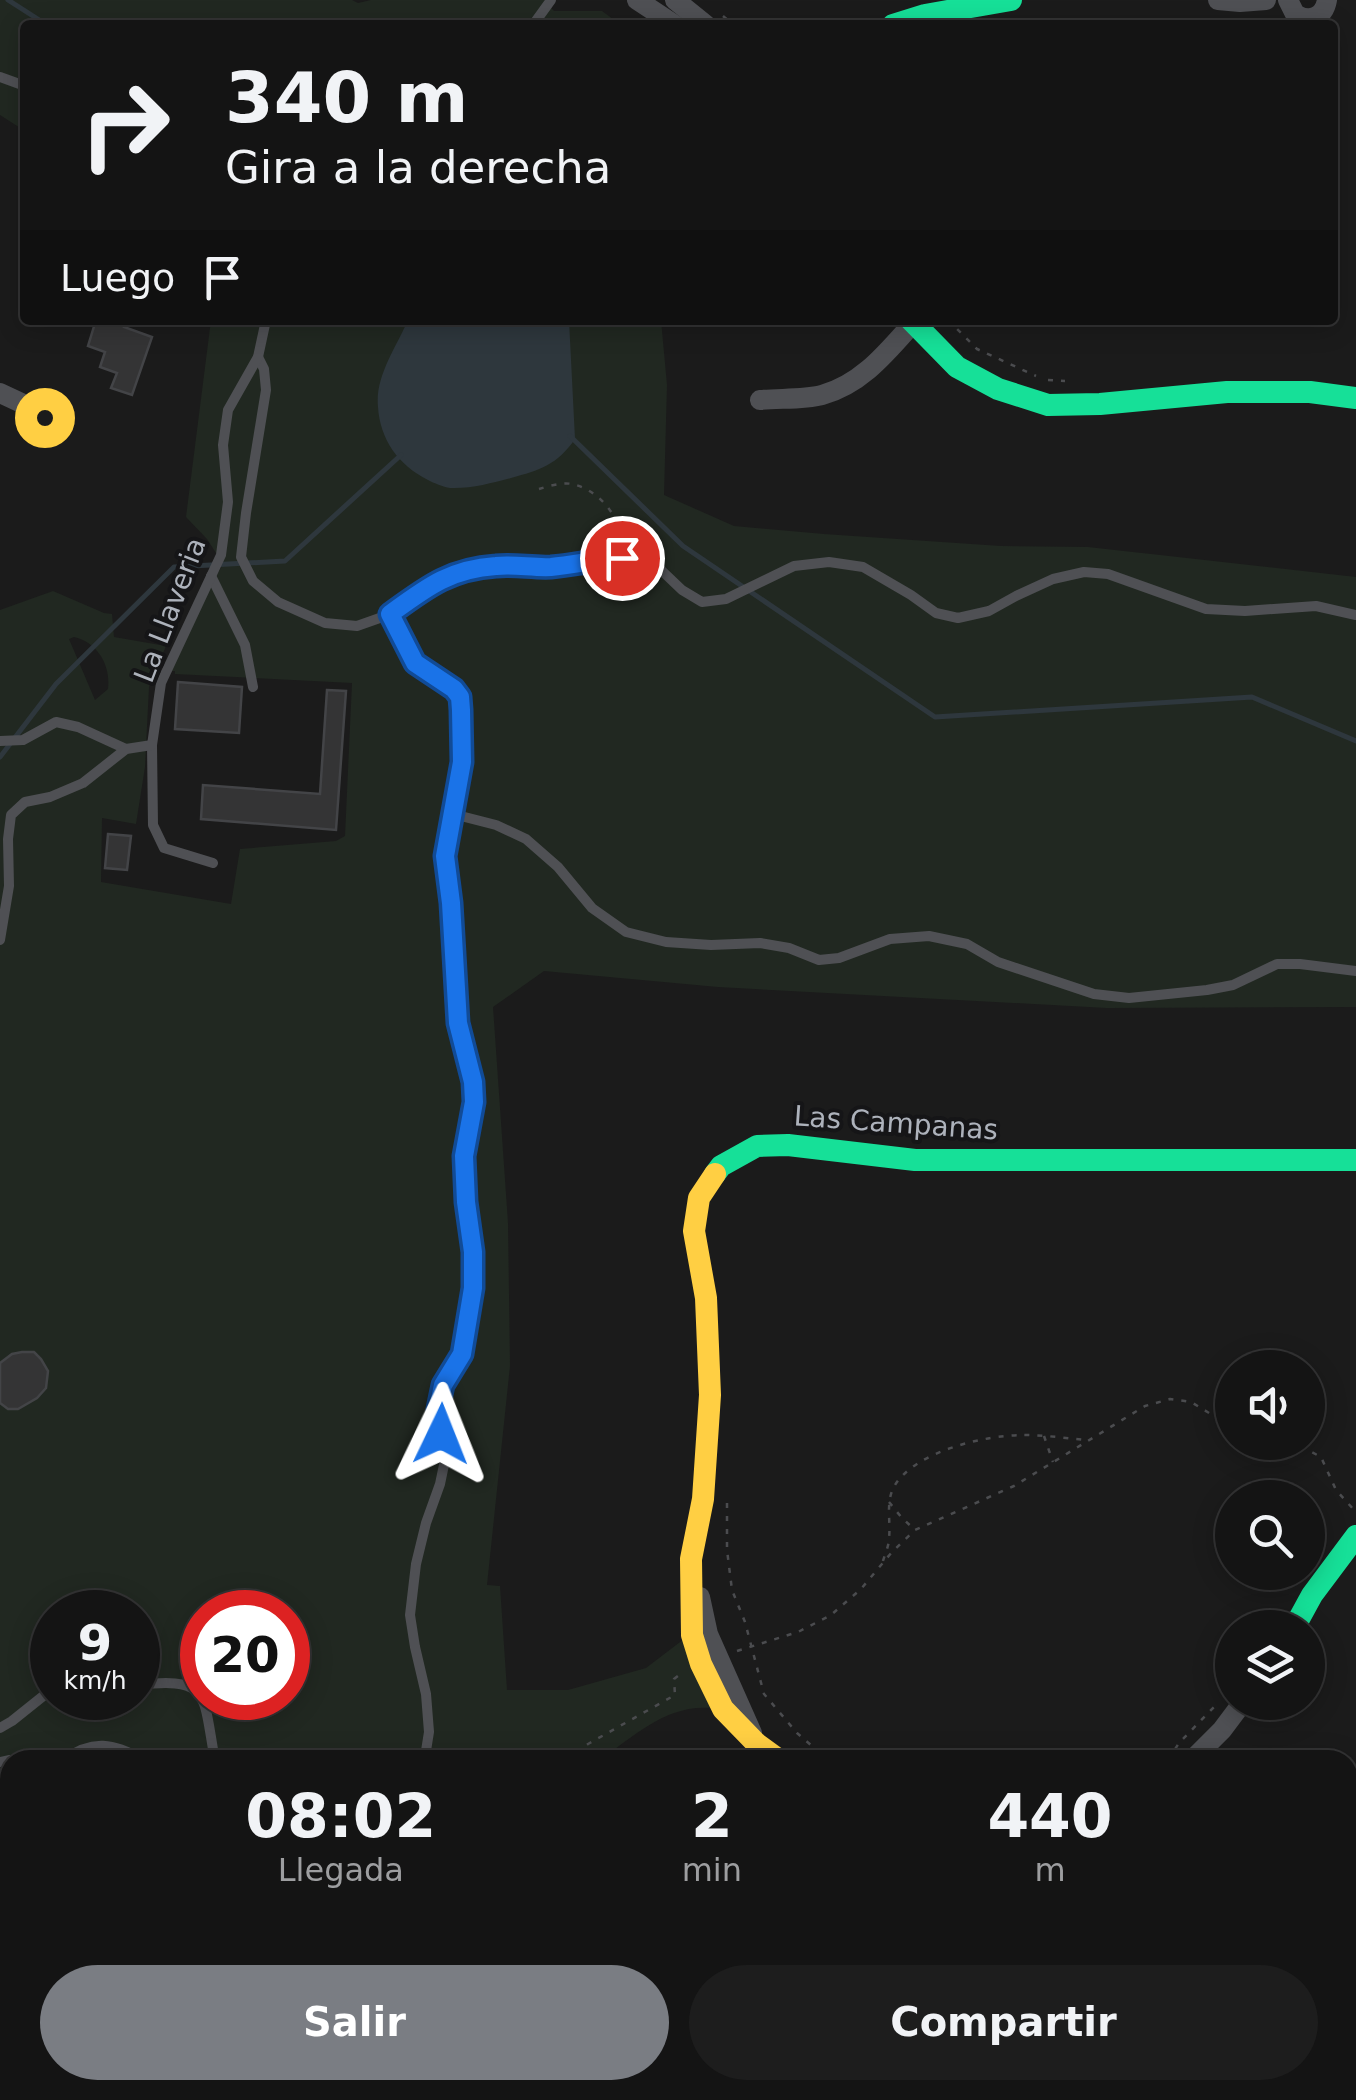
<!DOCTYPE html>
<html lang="es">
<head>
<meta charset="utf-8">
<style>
	:root { --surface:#141414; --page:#1d1d1d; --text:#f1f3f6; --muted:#9d9ea0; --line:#333334; --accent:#7a7d83 }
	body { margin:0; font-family:"DejaVu Sans",sans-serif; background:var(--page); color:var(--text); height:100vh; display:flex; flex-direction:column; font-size:38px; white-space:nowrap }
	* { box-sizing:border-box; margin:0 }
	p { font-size:32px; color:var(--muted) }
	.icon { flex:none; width:55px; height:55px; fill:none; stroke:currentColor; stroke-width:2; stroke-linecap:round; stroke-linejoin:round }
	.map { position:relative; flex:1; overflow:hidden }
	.sheet { position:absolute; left:0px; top:1750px; width:1358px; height:350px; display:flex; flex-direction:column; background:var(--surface); border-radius:30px 30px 0 0; box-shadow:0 5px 25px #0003,0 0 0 2px var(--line) }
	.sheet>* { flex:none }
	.top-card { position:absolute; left:20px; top:20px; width:1318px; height:305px; border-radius:10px; box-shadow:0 5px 25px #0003,0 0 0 2px var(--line); background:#141414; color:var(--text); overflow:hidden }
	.fabs { position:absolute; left:1215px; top:1350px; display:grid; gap:20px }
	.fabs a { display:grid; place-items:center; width:110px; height:110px; border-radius:50%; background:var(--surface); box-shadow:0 5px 25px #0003,0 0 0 2px var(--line); font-size:50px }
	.speed { position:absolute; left:30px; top:1590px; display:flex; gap:20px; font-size:50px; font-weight:700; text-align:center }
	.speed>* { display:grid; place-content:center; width:130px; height:130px; border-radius:50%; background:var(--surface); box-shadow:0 5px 25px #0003,0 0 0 2px var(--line); line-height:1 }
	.speed small { font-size:25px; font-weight:400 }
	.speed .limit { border:15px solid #d22; background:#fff; color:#111 }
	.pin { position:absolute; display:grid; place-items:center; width:85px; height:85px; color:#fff; margin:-42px; border:5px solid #fff; border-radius:50%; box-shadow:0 2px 10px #0007 }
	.me { position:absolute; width:110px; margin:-55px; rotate:2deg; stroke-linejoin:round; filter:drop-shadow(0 0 8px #0008) }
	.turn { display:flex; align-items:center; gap:35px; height:210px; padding:0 40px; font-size:45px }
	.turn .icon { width:130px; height:130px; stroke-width:2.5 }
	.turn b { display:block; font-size:70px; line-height:85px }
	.then { display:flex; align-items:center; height:95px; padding:0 40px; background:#0003; gap:20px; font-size:38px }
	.eta { display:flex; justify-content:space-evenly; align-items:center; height:170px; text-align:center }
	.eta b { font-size:60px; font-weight:600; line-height:70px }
	.cta { display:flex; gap:20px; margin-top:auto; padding:20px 40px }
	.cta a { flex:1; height:115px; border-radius:60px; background:var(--accent); color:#fff; font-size:40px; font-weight:600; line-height:115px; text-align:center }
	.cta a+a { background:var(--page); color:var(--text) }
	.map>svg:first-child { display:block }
	.green { fill:#212821; fill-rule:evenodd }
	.water { fill:#2e373d }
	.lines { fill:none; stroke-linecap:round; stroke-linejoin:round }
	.stream { stroke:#2e373d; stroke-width:5 }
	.building { fill:#343435; stroke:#434447; stroke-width:2.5 }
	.path { stroke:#4b4c4f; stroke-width:2.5; stroke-dasharray:5 8; stroke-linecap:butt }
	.lane { stroke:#4f5054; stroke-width:10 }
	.street { stroke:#4f5054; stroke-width:20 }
	.fast { stroke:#16e098; stroke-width:22 }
	.slow { stroke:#ffcf43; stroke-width:22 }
	.route-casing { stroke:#114b97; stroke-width:25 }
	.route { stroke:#1a73e8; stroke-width:18 }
	.labels { text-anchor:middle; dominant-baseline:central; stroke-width:8; stroke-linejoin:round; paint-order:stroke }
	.street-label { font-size:28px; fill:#adb2bb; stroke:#151517 }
</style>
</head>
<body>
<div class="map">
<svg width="1356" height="2100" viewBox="0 0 1356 2100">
	<rect width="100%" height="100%" fill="#1b1b1b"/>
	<g class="green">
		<path d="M0,0H352L358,3L371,0H544L554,11H602L621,25H25V131L0,115Z"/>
		<path d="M211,320H661L667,385L664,495L734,526L824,534L1001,546L1088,547L1356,577V1007L1107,1008L718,987L544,971L493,1007L508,1223L510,1366L487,1585L500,1586L507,1690H568L646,1668L684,1639L711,1708C667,1704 634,1736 600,1760H10V2090H1031L1156,2093L1160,2090H1348V1869L1356,1858V2100H0V610L53,591L104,613L112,614L114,637L166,646L149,687L145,767L136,824L102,818L101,882L231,904L240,849L336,841L345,836L352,683L175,674V671H171L202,601L223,564L207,539L186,517ZM74,637C97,642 111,665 108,689L95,700L69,639ZM52,1612H138V1698H52ZM202,1612H288V1698H202Z"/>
	</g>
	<path class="water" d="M408,320H569L575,439C557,465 540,470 511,478C492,483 470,489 450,488C443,487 434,483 428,480C398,465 380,439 378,407C375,376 396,348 408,320Z"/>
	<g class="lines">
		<g class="stream">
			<path d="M8,0L47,25"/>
			<path d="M570,436L683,546L935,717L1252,697L1356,741"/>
			<path d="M0,757L56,684L174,567L285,561L401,455"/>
		</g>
	</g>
	<g class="building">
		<path d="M96,320H126L124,327L152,337L132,395L111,388L117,373L100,367L105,352L88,346Z"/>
		<path d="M178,682L242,687L239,733L175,729Z"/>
		<path d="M327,690L346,691L336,830L201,819L203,785L320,794Z"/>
		<path d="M108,834L131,836L127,870L105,868Z"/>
		<path d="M22,1352H34L41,1359L48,1371L46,1388L37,1398L18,1409H8L0,1403V1363L12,1354Z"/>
	</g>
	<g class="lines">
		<g class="path">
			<path d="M723,16L734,25"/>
			<path d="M948,320L977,349L1036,376"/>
			<path d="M1048,380L1065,381"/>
			<path d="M539,489C549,486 562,482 572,484C600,490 621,518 623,545"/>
			<path d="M1044,1436L1053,1462"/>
			<path d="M1275,1442L1304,1448L1321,1457L1336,1490L1355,1511"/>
			<path d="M889,1502L902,1518L914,1529"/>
			<path d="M727,1503V1550L732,1590L745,1622L764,1694L797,1733L828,1760"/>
			<path d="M883,1561C885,1554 889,1546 889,1538C891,1521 885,1501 895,1485C916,1451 986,1435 1023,1435C1044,1435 1065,1438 1085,1440"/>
			<path d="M737,1651L798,1632L831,1615L861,1589L892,1552L915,1530L1014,1486L1145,1406L1170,1399L1191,1402L1232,1427"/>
			<path d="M566,1760L588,1744L675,1695L674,1679L679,1675"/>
			<path d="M1168,1760L1179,1743L1214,1707"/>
		</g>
		<g class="lane">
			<path d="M533,25L551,0"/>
			<path d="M0,77L25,86"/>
			<path d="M258,357L264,369L266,390L246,513L241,557L253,581L278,602L325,623L357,626L391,614L433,582L460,570L498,566L550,567L621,558L660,569L682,590L702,602L726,599L794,566L829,562L863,567L911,595L936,613L958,618L989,611L1016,596L1053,579L1084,572L1108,574L1206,609L1245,611L1316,606L1356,615"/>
			<path d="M211,576L245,645L253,687"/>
			<path d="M391,614L415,663L445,683L460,697L462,762L445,856L451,903L458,1023L473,1082L474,1103L464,1157L465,1202L473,1251V1289L461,1355L443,1385L438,1409L445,1460L440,1484L426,1523L416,1564L410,1615L415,1647L426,1694L429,1732L425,1757L422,1760"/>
			<path d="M0,741L23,740L56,722L78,727L126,749"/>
			<path d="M453,814L496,825L526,839L558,867L592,908L626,932L666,942L711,945L760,943L789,948L819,960L839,958L890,939L929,936L967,944L998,962L1094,994L1129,998L1207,990L1233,985L1277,964H1300L1356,971"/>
			<path d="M213,863L164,848L153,825L152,745L161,683L221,555L228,502L223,445L228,410L258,357L266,320"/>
			<path d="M0,940L9,886L8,839L11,815L25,802L50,797L83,783L126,749L152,745"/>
			<path d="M138,1685C209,1677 203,1693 214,1755"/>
			<path d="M0,1728L12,1721L47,1693L52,1692"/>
			<path d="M64,1760C92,1739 114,1743 143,1760"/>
			<path d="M192,1760C215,1755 242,1750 263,1760"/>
			<path d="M0,1762L10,1760"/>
			<path d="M0,1860L10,1863"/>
			<path d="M973,2090L993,2100"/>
		</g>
		<g class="street">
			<path d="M637,0L675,25"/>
			<path d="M675,0L706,25"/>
			<path d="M1218,0L1240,2L1266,0"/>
			<path d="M1288,0L1295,14C1310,23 1324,17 1327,0"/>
			<path d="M0,393L30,407"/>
			<path d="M760,400C780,398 803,400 822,395C862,384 887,352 913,323"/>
			<path d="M700,1597L708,1634L752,1733"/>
			<path d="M1192,1760L1222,1730L1243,1702"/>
		</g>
		<g class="fast">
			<path d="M893,25L925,15L1011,0"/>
			<path d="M911,320L957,367L998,389L1048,405L1100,404L1227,392H1310L1356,398"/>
			<path d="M715,1174L721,1166L757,1146L788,1145L915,1160H1356"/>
			<path d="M1294,1628L1312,1595L1356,1536"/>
		</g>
		<g class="slow">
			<circle cx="45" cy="418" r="19"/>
			<path d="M715,1174L699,1198L694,1231L706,1298L710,1395L703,1499L691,1559L692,1635L701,1664L723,1709L757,1744L779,1760"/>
		</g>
	</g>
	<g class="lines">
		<g class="route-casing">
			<path id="route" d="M441,1434L438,1409L443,1385L462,1354L473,1288V1252L466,1202L464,1156L474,1102L473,1082L458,1023L451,903L445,856L462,762L461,710L460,697L454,689L415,663L390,614C427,587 450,569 496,566C514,564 533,568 551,567C575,565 598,559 622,558"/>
		</g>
		<use href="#route" class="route"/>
	</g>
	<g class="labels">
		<g class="street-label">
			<text transform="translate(170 610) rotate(-69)">La Llaveria</text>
			<text transform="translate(896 1123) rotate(4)">Las Campanas</text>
		</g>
	</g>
</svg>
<div class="fabs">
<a><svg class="icon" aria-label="sound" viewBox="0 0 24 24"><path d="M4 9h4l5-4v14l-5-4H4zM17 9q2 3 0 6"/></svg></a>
<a><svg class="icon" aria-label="search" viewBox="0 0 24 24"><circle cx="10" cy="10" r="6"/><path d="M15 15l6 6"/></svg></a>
<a><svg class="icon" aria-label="layers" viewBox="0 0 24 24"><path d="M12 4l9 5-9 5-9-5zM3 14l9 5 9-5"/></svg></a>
</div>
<div class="speed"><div>9<small>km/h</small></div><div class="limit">20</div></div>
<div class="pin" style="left:622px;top:558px;background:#d93025"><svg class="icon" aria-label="arrive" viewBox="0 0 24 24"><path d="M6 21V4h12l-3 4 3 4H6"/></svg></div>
<svg class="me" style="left:441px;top:1434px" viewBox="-20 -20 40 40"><path d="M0-17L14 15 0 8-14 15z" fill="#1a73e8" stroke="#fff" stroke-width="4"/></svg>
<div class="top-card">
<div class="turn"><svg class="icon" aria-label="right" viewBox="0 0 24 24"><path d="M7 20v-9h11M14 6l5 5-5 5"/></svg><div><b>340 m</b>Gira a la derecha</div></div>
<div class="then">Luego<svg class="icon" aria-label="arrive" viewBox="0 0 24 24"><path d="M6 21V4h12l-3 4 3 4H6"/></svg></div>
</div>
<section class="sheet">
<div class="eta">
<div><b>08:02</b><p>Llegada</p></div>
<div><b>2</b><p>min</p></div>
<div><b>440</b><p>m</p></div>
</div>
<div class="cta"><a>Salir</a><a>Compartir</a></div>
</section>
</div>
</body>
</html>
